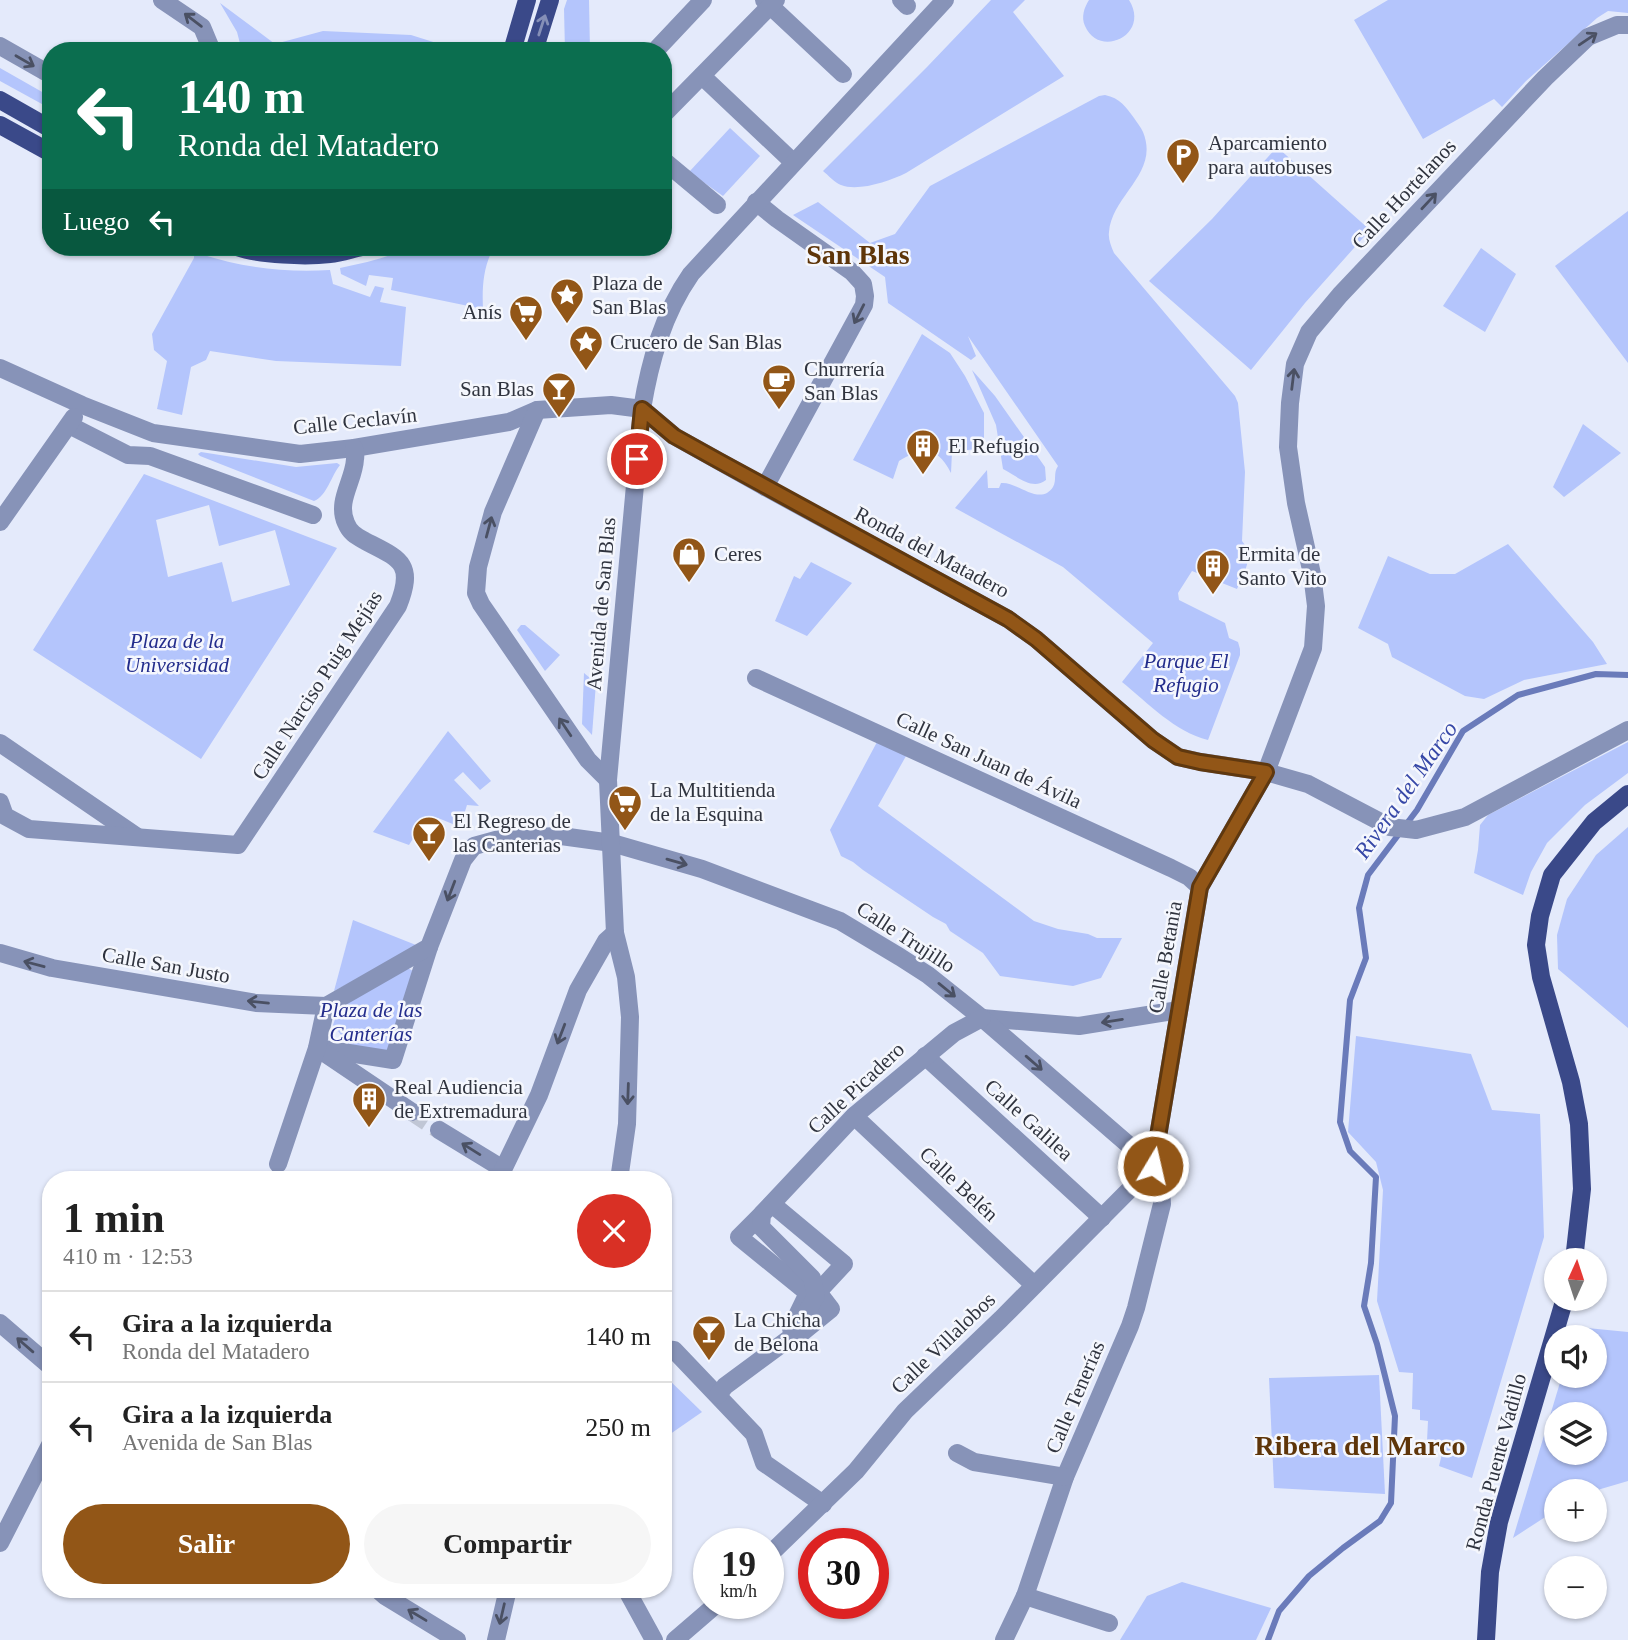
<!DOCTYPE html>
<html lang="es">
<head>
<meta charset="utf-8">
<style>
	:root { --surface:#fff; --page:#f6f6f6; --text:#222; --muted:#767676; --line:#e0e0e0; --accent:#925617 }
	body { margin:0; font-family:Georgia,serif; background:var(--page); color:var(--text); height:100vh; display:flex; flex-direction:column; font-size:26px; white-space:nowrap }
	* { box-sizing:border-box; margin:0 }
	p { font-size:23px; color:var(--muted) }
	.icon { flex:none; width:38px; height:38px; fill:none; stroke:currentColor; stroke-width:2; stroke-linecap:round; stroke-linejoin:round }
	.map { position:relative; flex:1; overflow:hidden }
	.details { position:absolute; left:42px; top:1171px; width:630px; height:427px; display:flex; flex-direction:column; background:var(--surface); border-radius:28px; box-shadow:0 2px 5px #0004 }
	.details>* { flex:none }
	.banner { position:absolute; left:42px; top:42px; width:630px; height:214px; border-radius:28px; box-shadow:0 2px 5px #0004; background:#0b6e4f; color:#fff; overflow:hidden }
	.needle { width:46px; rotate:3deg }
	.buttons { position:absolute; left:1544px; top:1248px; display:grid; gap:14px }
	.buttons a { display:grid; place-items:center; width:63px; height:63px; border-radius:50%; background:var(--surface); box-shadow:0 2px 5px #0004; font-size:35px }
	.speed { position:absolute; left:693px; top:1528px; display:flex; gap:14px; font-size:35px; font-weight:700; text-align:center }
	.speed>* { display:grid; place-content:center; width:91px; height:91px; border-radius:50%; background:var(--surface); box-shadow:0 2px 5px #0004; line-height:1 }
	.speed small { font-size:18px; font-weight:400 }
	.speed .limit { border:10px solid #d22; background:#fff; color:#111 }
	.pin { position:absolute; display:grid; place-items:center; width:60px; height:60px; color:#fff; margin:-30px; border:4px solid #fff; border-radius:50%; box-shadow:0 2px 7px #0007 }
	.me { position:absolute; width:77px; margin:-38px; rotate:9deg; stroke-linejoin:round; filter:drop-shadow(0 0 5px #0008) }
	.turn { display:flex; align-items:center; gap:24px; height:147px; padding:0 21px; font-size:32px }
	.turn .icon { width:91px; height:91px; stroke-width:2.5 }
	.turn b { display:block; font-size:49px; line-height:60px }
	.then { display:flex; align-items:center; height:66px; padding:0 21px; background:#0003; gap:14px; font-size:26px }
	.round { display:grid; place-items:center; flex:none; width:74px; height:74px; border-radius:37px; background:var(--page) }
	.head { display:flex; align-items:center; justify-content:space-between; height:119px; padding:0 21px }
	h1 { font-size:42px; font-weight:700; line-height:52px }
	.cta { display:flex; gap:14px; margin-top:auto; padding:14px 21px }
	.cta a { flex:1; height:80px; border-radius:42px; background:var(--accent); color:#fff; font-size:28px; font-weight:700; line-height:80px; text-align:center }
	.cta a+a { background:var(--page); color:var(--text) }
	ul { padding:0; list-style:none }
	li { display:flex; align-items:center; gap:21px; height:91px; padding:0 21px; border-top:2px solid var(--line) }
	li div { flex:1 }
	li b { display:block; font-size:26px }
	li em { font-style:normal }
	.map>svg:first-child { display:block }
	.green { fill:#b4c5fc; fill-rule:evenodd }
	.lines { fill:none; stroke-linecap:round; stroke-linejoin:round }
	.stream { stroke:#6a7bba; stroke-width:6 }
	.minor-tunnel { stroke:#c0c6d5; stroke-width:18; stroke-dasharray:18 9; stroke-linecap:butt }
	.minor { stroke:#8793b8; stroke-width:18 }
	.major { stroke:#3a4989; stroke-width:18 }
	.oneway { stroke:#4a5063 }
	.oneway2 { stroke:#858fb7 }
	.route-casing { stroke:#5f380f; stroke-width:18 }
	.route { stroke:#925617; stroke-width:12 }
	.labels { text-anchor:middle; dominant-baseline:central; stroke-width:5; stroke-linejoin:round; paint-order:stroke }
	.poi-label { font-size:21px; fill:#30343f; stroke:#f5f7fd; text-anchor:start }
	.street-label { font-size:21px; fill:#30343f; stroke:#f5f7fd }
	.park-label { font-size:21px; font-style:italic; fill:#232d8c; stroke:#f5f7fd }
	.water-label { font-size:23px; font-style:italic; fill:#3647a7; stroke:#f5f7fd }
	.district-label { font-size:28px; font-weight:bold; fill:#5e3509; stroke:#f5f7fd }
</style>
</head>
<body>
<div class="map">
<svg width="1628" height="1640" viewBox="0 0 1628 1640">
	<rect width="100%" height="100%" fill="#e4eafb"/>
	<g class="green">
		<path d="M567,0H589L590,51H565L564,9Z"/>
		<path d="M991,0H1025L1013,12L1064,76L906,173C890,181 858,192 841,185C835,183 828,175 823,171L927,67Z"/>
		<path d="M1089,0H1129C1151,35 1099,59 1085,26C1081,17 1084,8 1089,0Z"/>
		<path d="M1388,0H1628V13L1608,11L1597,18L1526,81L1502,107L1494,99L1423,139L1354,20Z"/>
		<path d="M220,3L275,44L323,31L411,35L462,51H242L237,32Z"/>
		<path d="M0,68L51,97V109L0,81Z"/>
		<path d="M1105,95C1120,98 1126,107 1134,118C1137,123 1141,127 1143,132C1160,173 1112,195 1109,232C1108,239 1111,246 1114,253L1235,396L1238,403L1245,472L1242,541C1255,556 1244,573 1237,589L1192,571L1178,593L1179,600L1225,623L1229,638L1238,642L1240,649V655L1208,740C1175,732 1148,703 1122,682L1153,643L1063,567L955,508L987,470L988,488H999L1001,483C1017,481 1040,507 1053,487C1057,480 1053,473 1058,466L968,336L976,356L971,360L888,303L885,277L793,215L818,202L870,243L895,234L930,186L1099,96Z"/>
		<path d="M730,128L760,156L723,196L689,172Z"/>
		<path d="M1277,147L1370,230L1305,303L1251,370L1149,281L1212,219Z"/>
		<path d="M1628,211V363L1555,266Z"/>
		<path d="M410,247H494C483,267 482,287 483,309L391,290L393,278L369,275L366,286L341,274L340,268C364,263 388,258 410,247Z"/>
		<path d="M1481,248L1516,274L1485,332L1443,306Z"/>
		<path d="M194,252C239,267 283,273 330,270L333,284L370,297L375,286L384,288L380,302L406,307L401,366L276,361L210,351L206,360L191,367L182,415L157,409L167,361L154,350L152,334L194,258Z"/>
		<path d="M922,334L950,353L965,376L984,413V448L952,452L951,473C937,446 923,447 899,461L893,479L853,460Z"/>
		<path d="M972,370L995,396L1045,467L1046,480C1032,491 1017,476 1003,469L996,425Z"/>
		<path d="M1583,424L1621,453L1564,497L1553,487Z"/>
		<path d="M201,452L296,467L337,463L340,465C331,476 327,496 314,501L200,456L198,454Z"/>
		<path d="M144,474L337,548L201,759L33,650ZM209,505L219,546L275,530L290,585L232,602L222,562L168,577L156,520Z"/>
		<path d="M1508,544L1593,642L1607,664L1524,680L1484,699L1465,696L1392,657L1388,644L1358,628L1388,556L1430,574H1455Z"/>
		<path d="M811,562L852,583L807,636L775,621L794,576L800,579Z"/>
		<path d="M521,625H525L560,655L545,671L517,630Z"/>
		<path d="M584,673L596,683L592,735L582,724Z"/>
		<path d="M448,731L491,781L480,790L463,772L454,780L479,806L467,805L460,827L438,818L431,837L417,832L409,845L373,832Z"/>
		<path d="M877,742L906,756L878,806L1034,921L1058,929L1088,934L1097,938H1122L1101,978L1073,986L1000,976L983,953L950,931L946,924L933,917L863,870L853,862L841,856L830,830Z"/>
		<path d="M1628,742V773L1585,805L1547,843L1531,872L1523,895L1474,873L1478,850L1480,825L1488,815Z"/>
		<path d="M1628,827V1028L1558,969L1557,935L1567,899L1596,855Z"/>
		<path d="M353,920L421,947L334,991Z"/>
		<path d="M406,967L418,974L391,1052L350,1046L333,1025L339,1008Z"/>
		<path d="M1356,1036L1471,1054L1492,1110L1540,1114L1544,1237L1472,1478L1439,1466L1445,1442L1427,1441L1428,1421L1420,1420V1410L1412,1409L1413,1373L1399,1372L1377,1301L1383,1190L1376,1162L1348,1132Z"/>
		<path d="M1577,1327L1628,1332V1481L1594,1491H1556V1510L1513,1538L1562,1376H1594V1337H1574ZM1556,1414H1594V1452H1556Z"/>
		<path d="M663,1374L702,1412L663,1439Z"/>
		<path d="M1379,1375L1385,1494L1274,1488L1269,1378Z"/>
		<path d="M1182,1582L1271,1608L1256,1640H1120L1147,1596Z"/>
	</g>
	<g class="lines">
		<path class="stream" d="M1268,1640L1279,1611L1309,1576L1343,1548L1380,1521L1391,1503L1395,1416L1377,1344L1364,1306L1371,1263L1376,1177L1350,1151L1340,1122L1350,1000L1366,958L1359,908L1368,875L1417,810L1463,731L1518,695L1596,674L1628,675"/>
		<path class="minor-tunnel" d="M412,1112L439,1130"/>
		<g class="minor">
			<path d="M162,0L202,27L212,51"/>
			<path d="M764,0L843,74"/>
			<path d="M901,0L907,6"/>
			<path d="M0,46L51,75"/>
			<path d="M655,51L703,0"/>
			<path d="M702,76L793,162"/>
			<path d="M663,115L776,0"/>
			<path d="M663,160L717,205"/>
			<path d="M756,202L777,219L852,272L863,284L865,296L864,305L765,487"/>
			<path d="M0,368L82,405L153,433L300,454L354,448L509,422L537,410L611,405L642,409"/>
			<path d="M642,409L674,436L765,487L1008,619L1036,639L1153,740L1178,757L1201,762L1266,772L1308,784L1390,827L1416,830L1465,817L1628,730"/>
			<path d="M537,410L493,512L478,567L476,593L481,604L588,760L608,780"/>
			<path d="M69,425L128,455L150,456L313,515"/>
			<path d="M0,522L74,417"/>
			<path d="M756,678L1171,868L1189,877L1200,887"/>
			<path d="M0,743L136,836"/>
			<path d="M0,802L5,816L29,829L238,845L398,606C415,563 400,559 365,541C356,536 350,533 346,523C336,501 354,481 355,459C356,455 355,452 354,448"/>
			<path d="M0,953L52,968L256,1003L326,1006"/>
			<path d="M982,1018L1079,1026L1179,1010"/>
			<path d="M317,1048L393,1060L429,947"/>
			<path d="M320,1050L412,1112"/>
			<path d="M925,1056L1102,1218"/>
			<path d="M854,1116L1034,1285"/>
			<path d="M439,1130L503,1169"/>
			<path d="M278,1164L317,1048L326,1006L429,947L463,860L474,846L503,838L561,836L612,843L702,869L840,921L900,957L928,975L982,1018L1153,1166L1161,1187L1162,1204L1136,1308L1130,1326L1065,1477L1025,1596L1004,1640"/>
			<path d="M1153,1166L1200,887L1266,772L1313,648L1316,606L1312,574L1296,503L1288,447L1290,403L1295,364L1309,332L1340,295L1545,78L1588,37L1617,25H1628"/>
			<path d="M498,1180L539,1095L578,990L606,941L615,933"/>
			<path d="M619,1180L627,1124L630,1017L626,977L615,933L608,780L642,409C650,361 663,314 691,274L945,0"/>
			<path d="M772,1204L844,1264L818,1292L831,1309L799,1335L791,1328L808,1293L739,1237Z"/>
			<path d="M0,1323L51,1367"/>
			<path d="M663,1349L674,1350L754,1434L764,1463L823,1504"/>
			<path d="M718,1395L725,1386L794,1335L816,1296L812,1278L761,1227L762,1214L854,1116L954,1033L982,1018"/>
			<path d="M957,1453L974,1462L1065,1477"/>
			<path d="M0,1543L51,1443"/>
			<path d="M768,1556L856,1471L905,1411L1001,1319L1153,1166"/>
			<path d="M377,1589L385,1596L457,1640"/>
			<path d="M626,1589L654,1640"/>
			<path d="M1025,1596L1109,1623"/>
			<path d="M496,1640L508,1589"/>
			<path d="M675,1640L718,1603"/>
		</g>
		<g class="major">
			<path d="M512,51L527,0"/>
			<path d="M534,51L550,0"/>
			<path d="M0,100L51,129"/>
			<path d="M0,125L51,153"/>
			<path d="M237,247C260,255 306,257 330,254C341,253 352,249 362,247"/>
			<path d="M1574,1260L1582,1189L1579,1124L1571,1082L1541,977L1536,945L1540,916L1552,875L1594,822L1628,794"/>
			<path d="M1486,1640L1490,1572L1499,1522L1565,1298"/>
		</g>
	</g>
	<defs><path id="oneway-shaft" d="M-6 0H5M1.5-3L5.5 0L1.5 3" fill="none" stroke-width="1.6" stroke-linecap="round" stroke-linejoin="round" transform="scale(1.75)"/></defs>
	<g class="oneway">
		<use href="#oneway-shaft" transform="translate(193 20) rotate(-143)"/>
		<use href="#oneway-shaft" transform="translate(1588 39) rotate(-34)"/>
		<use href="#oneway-shaft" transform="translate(25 61) rotate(30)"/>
		<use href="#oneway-shaft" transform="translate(1429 201) rotate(-47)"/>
		<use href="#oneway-shaft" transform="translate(859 314) rotate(117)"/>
		<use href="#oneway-shaft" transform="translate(1293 379) rotate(-83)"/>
		<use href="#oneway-shaft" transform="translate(489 527) rotate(-75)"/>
		<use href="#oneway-shaft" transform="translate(565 727) rotate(-124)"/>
		<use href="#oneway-shaft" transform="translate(677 862) rotate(16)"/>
		<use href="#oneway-shaft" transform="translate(451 891) rotate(111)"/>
		<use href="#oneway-shaft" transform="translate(34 964) rotate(-165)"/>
		<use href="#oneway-shaft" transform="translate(947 990) rotate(39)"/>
		<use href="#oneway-shaft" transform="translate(258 1002) rotate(-174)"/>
		<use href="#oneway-shaft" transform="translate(1112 1021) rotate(171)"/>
		<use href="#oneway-shaft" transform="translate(561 1034) rotate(111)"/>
		<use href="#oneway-shaft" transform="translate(1034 1063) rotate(41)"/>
		<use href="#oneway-shaft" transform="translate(628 1094) rotate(92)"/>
		<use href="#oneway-shaft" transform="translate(471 1149) rotate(-148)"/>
		<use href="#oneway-shaft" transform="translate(25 1345) rotate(-139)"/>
		<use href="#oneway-shaft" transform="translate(502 1614) rotate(103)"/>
		<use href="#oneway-shaft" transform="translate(417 1615) rotate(-149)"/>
	</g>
	<use class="oneway2" href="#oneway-shaft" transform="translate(542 25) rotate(-72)"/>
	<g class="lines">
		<g class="route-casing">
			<path id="route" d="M637,459L642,409L674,436L719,461L1008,619L1036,639L1153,740L1178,757L1200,762L1266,772L1200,887L1153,1166"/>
		</g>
		<use href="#route" class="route"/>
	</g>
	<defs>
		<g id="parking-pin" transform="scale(1.75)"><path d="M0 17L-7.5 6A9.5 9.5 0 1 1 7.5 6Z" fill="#925617" stroke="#f5f7fd"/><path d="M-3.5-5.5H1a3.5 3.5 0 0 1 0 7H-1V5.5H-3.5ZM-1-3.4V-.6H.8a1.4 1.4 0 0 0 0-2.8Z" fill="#fff"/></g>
		<g id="sight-pin" transform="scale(1.75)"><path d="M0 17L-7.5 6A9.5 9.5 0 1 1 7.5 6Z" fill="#925617" stroke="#f5f7fd"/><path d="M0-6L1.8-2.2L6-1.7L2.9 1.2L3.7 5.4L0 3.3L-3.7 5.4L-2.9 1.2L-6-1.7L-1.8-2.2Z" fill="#fff"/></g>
		<g id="supermarket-pin" transform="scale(1.75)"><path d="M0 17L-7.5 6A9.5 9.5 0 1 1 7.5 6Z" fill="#925617" stroke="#f5f7fd"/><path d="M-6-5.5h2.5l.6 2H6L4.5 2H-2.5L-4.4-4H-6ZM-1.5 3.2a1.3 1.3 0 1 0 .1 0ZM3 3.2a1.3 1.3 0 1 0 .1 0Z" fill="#fff"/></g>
		<g id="cafe-pin" transform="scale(1.75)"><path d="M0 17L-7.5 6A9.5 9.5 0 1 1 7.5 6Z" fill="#925617" stroke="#f5f7fd"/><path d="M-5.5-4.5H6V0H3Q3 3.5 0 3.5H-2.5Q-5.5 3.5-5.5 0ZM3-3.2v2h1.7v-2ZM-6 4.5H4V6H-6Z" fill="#fff"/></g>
		<g id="bar-pin" transform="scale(1.75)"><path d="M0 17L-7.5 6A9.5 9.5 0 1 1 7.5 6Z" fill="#925617" stroke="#f5f7fd"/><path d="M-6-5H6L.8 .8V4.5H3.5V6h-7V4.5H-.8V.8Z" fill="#fff"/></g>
		<g id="building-pin" transform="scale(1.75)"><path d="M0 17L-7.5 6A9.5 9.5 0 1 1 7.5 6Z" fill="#925617" stroke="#f5f7fd"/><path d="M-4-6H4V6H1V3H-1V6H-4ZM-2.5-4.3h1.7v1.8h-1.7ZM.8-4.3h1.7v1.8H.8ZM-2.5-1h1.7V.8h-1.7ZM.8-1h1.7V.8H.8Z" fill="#fff"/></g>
		<g id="shop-pin" transform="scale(1.75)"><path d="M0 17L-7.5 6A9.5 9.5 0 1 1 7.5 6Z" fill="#925617" stroke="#f5f7fd"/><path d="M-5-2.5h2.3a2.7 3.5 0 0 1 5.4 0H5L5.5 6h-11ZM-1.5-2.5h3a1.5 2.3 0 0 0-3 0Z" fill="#fff"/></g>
	</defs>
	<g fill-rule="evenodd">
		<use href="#parking-pin" x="1183" y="155"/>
		<use href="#sight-pin" x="567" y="295"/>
		<use href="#supermarket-pin" x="526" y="312"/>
		<use href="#sight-pin" x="586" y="342"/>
		<use href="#cafe-pin" x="779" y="381"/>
		<use href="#bar-pin" x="559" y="389"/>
		<use href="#building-pin" x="923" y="446"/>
		<use href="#shop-pin" x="689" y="554"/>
		<use href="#building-pin" x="1213" y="566"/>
		<use href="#supermarket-pin" x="625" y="802"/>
		<use href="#bar-pin" x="429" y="833"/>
		<use href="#building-pin" x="369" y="1099"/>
		<use href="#bar-pin" x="709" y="1332"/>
	</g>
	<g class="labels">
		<g class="poi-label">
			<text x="1208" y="143">Aparcamiento<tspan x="1208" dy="24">para autobuses</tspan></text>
			<text x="592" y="283">Plaza de<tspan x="592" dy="24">San Blas</tspan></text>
			<text x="502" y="312" text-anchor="end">Anís</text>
			<text x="610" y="342">Crucero de San Blas</text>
			<text x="804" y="369">Churrería<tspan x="804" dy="24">San Blas</tspan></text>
			<text x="534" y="389" text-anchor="end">San Blas</text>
			<text x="948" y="446">El Refugio</text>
			<text x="714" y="554">Ceres</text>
			<text x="1238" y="554">Ermita de<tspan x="1238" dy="24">Santo Vito</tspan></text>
			<text x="650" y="790">La Multitienda<tspan x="650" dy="24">de la Esquina</tspan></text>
			<text x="453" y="821">El Regreso de<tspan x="453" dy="24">las Canterias</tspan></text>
			<text x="394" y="1087">Real Audiencia<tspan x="394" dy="24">de Extremadura</tspan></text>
			<text x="734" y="1320">La Chicha<tspan x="734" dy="24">de Belona</tspan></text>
		</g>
		<g class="street-label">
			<text transform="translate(1404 194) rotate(-47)">Calle Hortelanos</text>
			<text transform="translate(355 421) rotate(-6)">Calle Ceclavín</text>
			<text transform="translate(932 552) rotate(28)">Ronda del Matadero</text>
			<text transform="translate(601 604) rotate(-85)">Avenida de San Blas</text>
			<text transform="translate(317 685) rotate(-57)">Calle Narciso Puig Mejías</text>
			<text transform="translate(989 760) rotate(25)">Calle San Juan de Ávila</text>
			<text transform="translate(906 937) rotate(33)">Calle Trujillo</text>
			<text transform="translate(1165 957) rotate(-80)">Calle Betania</text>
			<text transform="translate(166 965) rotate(10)">Calle San Justo</text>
			<text transform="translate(856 1088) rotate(-43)">Calle Picadero</text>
			<text transform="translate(1029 1120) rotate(42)">Calle Galilea</text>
			<text transform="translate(959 1184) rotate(43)">Calle Belén</text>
			<text transform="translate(943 1343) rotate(-44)">Calle Villalobos</text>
			<text transform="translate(1075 1397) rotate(-67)">Calle Tenerías</text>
			<text transform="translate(1496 1462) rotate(-75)">Ronda Puente Vadillo</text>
		</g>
		<g class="park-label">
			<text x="177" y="641">Plaza de la<tspan x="177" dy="24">Universidad</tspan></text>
			<text x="1186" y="661">Parque El<tspan x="1186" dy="24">Refugio</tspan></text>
			<text x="371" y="1010">Plaza de las<tspan x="371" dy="24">Canterías</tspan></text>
		</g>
		<g class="water-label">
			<text transform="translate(1406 790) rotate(-55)">Rivera del Marco</text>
		</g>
		<g class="district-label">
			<text x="858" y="254">San Blas</text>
			<text x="1360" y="1445">Ribera del Marco</text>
		</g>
	</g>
</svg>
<div class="buttons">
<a><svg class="needle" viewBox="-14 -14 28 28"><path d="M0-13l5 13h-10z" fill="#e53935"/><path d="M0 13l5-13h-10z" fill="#767676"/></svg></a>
<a><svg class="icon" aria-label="sound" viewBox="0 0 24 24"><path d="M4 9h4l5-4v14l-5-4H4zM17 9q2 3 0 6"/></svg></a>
<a><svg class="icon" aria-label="layers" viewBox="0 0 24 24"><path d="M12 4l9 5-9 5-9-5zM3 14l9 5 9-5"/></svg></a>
<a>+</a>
<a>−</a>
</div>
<div class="speed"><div>19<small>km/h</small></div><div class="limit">30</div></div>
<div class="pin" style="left:637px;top:459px;background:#d93025"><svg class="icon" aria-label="arrive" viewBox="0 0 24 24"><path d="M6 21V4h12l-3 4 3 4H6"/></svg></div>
<svg class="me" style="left:1153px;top:1166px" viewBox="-20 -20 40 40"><circle r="17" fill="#925617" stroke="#fff" stroke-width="3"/><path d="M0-11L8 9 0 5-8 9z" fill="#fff"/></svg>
<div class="banner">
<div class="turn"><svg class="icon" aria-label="left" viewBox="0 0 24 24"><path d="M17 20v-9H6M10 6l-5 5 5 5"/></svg><div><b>140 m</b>Ronda del Matadero</div></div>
<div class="then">Luego<svg class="icon" aria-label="left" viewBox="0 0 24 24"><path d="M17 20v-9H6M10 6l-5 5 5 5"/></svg></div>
</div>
<section class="details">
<div class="head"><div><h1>1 min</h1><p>410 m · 12:53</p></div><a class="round" style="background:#d93025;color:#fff"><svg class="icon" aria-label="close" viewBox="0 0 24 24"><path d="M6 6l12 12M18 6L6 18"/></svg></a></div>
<ul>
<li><svg class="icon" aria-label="left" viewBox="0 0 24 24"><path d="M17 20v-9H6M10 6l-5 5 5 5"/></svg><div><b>Gira a la izquierda</b><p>Ronda del Matadero</p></div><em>140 m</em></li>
<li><svg class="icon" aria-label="left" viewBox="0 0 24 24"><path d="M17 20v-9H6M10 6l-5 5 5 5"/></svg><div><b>Gira a la izquierda</b><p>Avenida de San Blas</p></div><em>250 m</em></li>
</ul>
<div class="cta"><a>Salir</a><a>Compartir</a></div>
</section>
</div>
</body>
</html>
